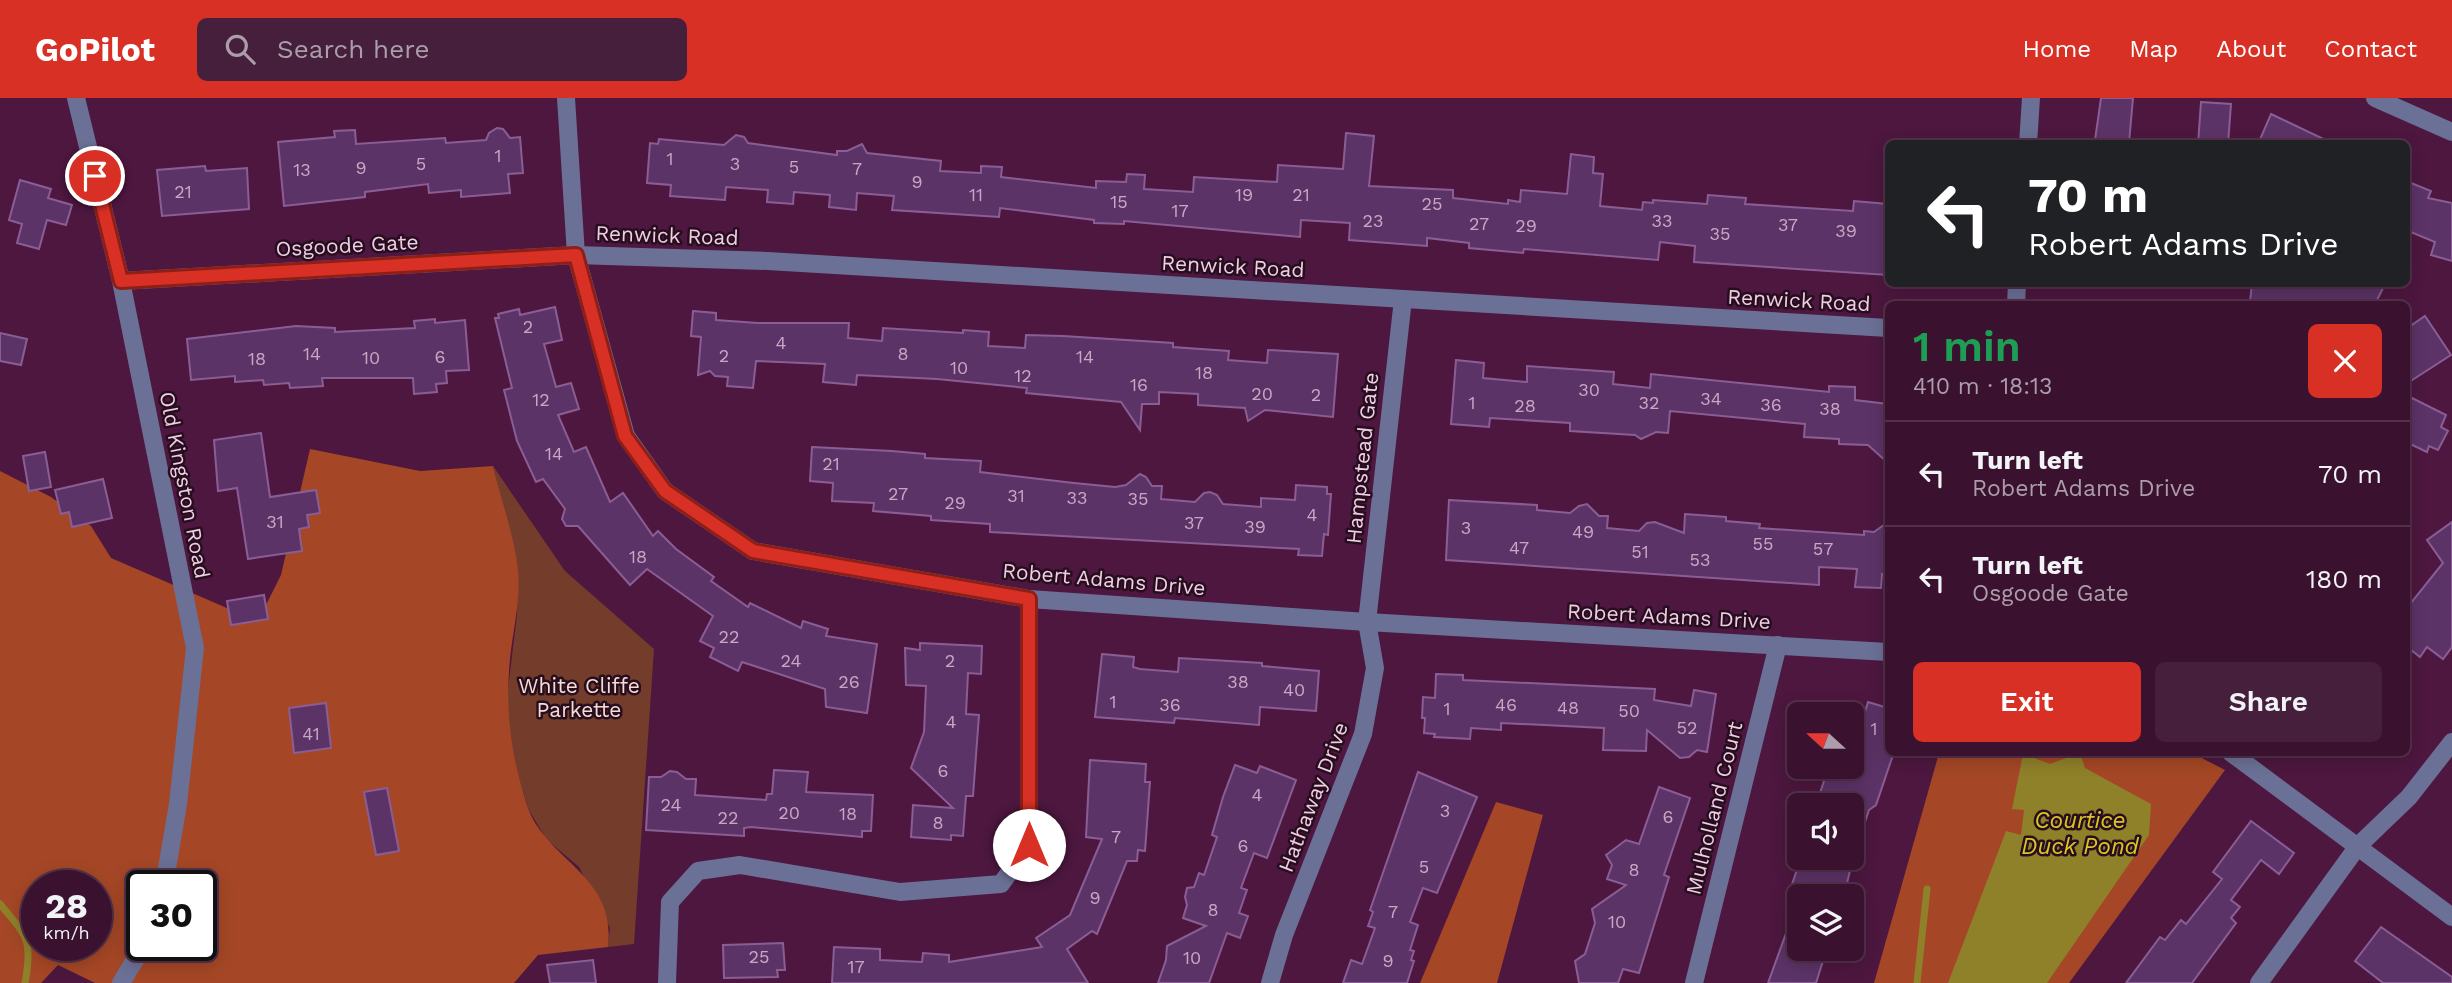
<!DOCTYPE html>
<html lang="en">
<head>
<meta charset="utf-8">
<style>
	:root { --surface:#3a112f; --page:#451f3b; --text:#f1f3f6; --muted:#ab9daa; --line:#54314b; --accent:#d93025 }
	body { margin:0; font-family:"Work Sans",sans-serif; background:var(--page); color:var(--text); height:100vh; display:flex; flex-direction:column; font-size:26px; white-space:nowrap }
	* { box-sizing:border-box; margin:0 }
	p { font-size:23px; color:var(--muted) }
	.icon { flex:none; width:38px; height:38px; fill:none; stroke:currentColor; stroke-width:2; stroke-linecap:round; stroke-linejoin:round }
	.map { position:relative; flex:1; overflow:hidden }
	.sheet { position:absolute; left:1885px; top:203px; width:525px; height:455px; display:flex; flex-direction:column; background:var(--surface); border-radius:10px; box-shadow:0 4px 18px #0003,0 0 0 2px var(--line) }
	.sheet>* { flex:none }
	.top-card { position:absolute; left:1885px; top:42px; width:525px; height:147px; border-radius:10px; box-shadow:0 4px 18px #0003,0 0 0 2px var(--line); background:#202124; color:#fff; overflow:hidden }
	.needle { width:46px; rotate:291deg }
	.tools { position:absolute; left:1787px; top:604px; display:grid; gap:14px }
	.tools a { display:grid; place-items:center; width:77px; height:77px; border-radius:10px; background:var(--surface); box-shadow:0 4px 18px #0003,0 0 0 2px var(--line); font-size:35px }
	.speed { position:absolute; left:21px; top:772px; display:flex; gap:14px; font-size:35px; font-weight:700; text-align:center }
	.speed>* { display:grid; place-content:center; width:91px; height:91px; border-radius:50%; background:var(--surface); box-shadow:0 4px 18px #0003,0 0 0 2px var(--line); line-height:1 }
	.speed small { font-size:18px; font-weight:400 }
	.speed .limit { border:4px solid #111; border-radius:10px; background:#fff; color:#111 }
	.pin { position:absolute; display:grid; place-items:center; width:60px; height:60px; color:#fff; margin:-30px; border:4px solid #fff; border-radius:50%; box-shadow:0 2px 7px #0007 }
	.me { position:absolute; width:77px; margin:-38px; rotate:0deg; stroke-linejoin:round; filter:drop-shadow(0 0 5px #0008) }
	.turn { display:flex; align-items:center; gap:24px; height:147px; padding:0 28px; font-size:32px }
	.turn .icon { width:91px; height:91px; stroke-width:2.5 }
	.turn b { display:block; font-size:49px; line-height:60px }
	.round { display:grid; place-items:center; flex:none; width:74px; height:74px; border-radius:10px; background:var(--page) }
	.head { display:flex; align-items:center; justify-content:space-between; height:119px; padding:0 28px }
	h1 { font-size:42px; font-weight:600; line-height:52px; color:#1e9e55 }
	.button { display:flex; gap:14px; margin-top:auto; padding:14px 28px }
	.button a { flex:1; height:80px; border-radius:10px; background:var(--accent); color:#fff; font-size:28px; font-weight:600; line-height:80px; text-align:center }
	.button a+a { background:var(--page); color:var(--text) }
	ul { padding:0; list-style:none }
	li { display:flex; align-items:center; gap:21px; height:105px; padding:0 28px; border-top:2px solid var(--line) }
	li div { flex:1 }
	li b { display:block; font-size:26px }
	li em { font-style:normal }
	header { display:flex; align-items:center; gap:42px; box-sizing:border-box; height:98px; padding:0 35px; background:var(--accent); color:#fff }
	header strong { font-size:33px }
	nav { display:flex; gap:38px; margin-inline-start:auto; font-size:24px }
	.search { width:490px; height:63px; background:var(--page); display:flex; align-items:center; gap:18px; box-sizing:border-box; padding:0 24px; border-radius:10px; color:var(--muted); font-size:26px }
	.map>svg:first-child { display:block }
	.green { fill:#743c2a }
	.forest { fill:#a54726; fill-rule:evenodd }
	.water { fill:#8f802a }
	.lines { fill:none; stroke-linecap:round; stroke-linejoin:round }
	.stream { stroke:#8f802a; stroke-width:7 }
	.building { fill:#5c3367; stroke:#8a5e95; stroke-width:2 }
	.minor { stroke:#6b7096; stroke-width:18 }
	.route-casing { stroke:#8d1f18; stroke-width:18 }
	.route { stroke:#d93025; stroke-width:12 }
	.labels { text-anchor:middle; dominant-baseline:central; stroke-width:5; stroke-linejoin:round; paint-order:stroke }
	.number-label { font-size:18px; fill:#cba6c4 }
	.street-label { font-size:21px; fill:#f0cde3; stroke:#260e1f }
	.park-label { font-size:21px; fill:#f7dcd3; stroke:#260e1f }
	.water-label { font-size:23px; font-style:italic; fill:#ddc424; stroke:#260e1f }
</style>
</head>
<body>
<header>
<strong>GoPilot</strong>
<div class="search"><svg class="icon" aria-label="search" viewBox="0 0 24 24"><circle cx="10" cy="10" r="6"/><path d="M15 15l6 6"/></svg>Search here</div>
<nav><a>Home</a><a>Map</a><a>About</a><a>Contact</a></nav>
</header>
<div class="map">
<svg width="2452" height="885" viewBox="0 0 2452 885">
	<rect width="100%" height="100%" fill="#4d173f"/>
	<path class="green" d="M493,368L565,473L654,551L634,846L608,849L610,830L579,769L546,741L529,712L513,664L506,607L517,517L518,471Z"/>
	<g class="forest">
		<path d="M310,351L420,373L493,368C501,402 514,437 518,471C521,502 513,531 510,561C505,613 511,658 527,707C545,763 617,776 608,849L538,857L514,885H95L58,867L41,885H0V373L51,399L91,428L111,460L250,520L262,515L281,477ZM37,788H96V847H37ZM142,788H201V847H142Z"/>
		<path d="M1939,655H2192L2225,672L2069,885H1874Z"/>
		<path d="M1496,704L1543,717L1497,885H1420Z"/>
	</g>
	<path class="water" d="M2080,655L2085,670L2151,706L2149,737L2047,885H1948L2006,733L2021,737L2024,712L2012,711L2023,656L2050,666Z"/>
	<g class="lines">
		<g class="stream">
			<path d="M0,806C27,839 33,841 25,885"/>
			<path d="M1917,885L1927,791"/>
		</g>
	</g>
	<g class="building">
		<path d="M2101,0H2133L2129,45L2095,42Z"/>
		<path d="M2201,4L2231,6L2228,46H2198Z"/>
		<path d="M2271,16L2334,46H2258Z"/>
		<path d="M497,30L503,31L510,40L520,39L523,75L508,76L510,95L461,99V92L429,95L428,86L365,94V99L284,108L278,44L335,39L334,33L355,32L356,46L445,40L446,45L486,42L489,35Z"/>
		<path d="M1346,35L1374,38L1369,88L1453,92V100L1508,106V102L1520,104L1521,92L1567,96L1571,56L1594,59L1593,75L1603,76L1600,108L1642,112L1643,104L1653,105V102L1707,106L1708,97L1746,100L1745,106L1853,113L1854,103L1888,106V177L1694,164L1695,148L1660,144L1658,162L1524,151L1523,155L1469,150V145L1427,140V148L1349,142L1350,125L1301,122L1300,139L1124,123V126L1094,125V122L1000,110L999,119L892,112L894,98L857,95L856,112L829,109L830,97L794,94L793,106L767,104L768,92L726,89L725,102L670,98L671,87L647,85L650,45L658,46L659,41L724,47L736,37L744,39L748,45L837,57V53H847L862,46L867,55L941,63L940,73L981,75V68L1002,69L1001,79L1096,90V83L1126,84L1127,76L1145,77L1144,91L1193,94L1194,79L1277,84L1278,67L1343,71Z"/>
		<path d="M205,68L206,73L247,70L249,111L162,118L157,72Z"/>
		<path d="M20,82L51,91L48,100L72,107L66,127L47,122L39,151L17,145L22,126L9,122Z"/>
		<path d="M2406,83L2431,93L2428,100L2452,105V163L2431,157L2435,144L2406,132Z"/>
		<path d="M2252,186H2385L2375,206L2250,204Z"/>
		<path d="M555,209L562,242L544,246L556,289L571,285L579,311L558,317L574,354L586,349L610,404L623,395L653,438L658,433L676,451L714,479L711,483L748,509L750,505L801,530L803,523L828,531L826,538L877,546L867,615L826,609L825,591L742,564L738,573L710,559L714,550L700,543L713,518L647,471L630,487L578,428H566L562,421L565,411L543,381L536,384L517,343L504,292L512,290L495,220H499L498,216L519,211L520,217Z"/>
		<path d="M693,213L716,215V222L758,225H849L848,240L882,243L883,230L963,235V232L989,234L988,248L1025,250L1026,237L1063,238L1173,245V249L1229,253L1228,262L1267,265L1268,252L1338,256L1333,319L1265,312L1248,323L1245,310L1198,307V296L1159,294V306H1142L1140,332L1121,304L1026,295L1027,290L937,281L857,277L856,287L823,284L825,266L756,263L753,290L727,288L728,279L715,278L710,273L698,277L701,239L691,238Z"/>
		<path d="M2425,218L2451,257L2406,286V231Z"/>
		<path d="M435,221V225L465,222L469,272L446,273L447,285L436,286L437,294L414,296L413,280H322L323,288L290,290L289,285L264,287L263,282L235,284V278L191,282L187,241L296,228L335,230V234L415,230L414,223Z"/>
		<path d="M0,235L27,241L21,267L0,263Z"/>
		<path d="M1456,262L1484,265L1483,280L1527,284V268L1614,274L1613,286L1650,290L1651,276L1829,294V288L1855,289V302L1888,306V365L1868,347L1839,346V341L1804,339L1805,326L1670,313L1668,335L1656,334L1641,341L1635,337L1570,333V325L1490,320L1489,329L1451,326Z"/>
		<path d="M2406,297L2446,317L2441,329L2448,333L2438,352L2429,348L2427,354L2406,344Z"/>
		<path d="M261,335L270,399L316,392L320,415L307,417L309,429L299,431L302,453L248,461L237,390L218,393L214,342Z"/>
		<path d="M812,349L892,353L925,356V360L981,363L980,374L1074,385L1115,389L1126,387L1140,376L1146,379L1152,388H1162L1161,401L1195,404L1204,395L1210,394L1217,397L1223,406L1261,409V400L1295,402L1296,387L1327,389V396H1331L1328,437L1324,436L1322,458L1298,457L1299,451L990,434V426L931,422V418L873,413L874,405L832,403L833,385L810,383Z"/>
		<path d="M45,354L51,389L29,393L23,358Z"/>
		<path d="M103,381L112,420L72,429L69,414L61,416L55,392Z"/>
		<path d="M1449,402L1537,407V412L1570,415L1579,408L1587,406L1599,418H1608L1607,430L1639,433L1647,425L1655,424L1684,435L1685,416L1726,419V423L1760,426L1759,430L1864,437V433L1874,434L1888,424V476H1882L1881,490L1855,489L1857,471L1819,469V487L1446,462Z"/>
		<path d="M2452,424V549L2443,561L2427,549L2420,559L2406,548V511L2443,465L2427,442Z"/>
		<path d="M264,497L268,521L231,527L227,503Z"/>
		<path d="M920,545L982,548L981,576L968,575L966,616L979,617L973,698H966L963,738L951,737V742L911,739L913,707L953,710L911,670L924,634L926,588L906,587L905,550L920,552Z"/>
		<path d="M1102,556L1134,559L1133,569L1140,571L1178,574L1179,560L1262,565V568L1319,573L1316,613L1260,609L1259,627L1175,620L1174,625L1095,619Z"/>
		<path d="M1436,576L1463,577V582L1655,591L1654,602L1691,608L1694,592L1716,596L1707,654L1697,652L1689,659L1680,660L1647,632L1646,653L1603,652L1604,630L1501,625V632L1471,630L1470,641L1434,639L1435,636L1424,635L1425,620H1422L1423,599L1435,600Z"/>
		<path d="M1868,604L1888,610V654H1894L1876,707L1869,712L1855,754H1852V707H1816L1829,668H1852V657Z"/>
		<path d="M326,605L331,650L294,655L289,610Z"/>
		<path d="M1090,662L1146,666L1145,684H1150L1145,753L1138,752L1137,763H1127L1097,836L1092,833L1067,851L1088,885H832L834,849L880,851V862L922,864L923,855L949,857V864L1042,849L1036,840L1070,817L1102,741L1086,739Z"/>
		<path d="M1235,667L1257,675L1260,668L1296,682L1267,760L1254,755L1241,790L1247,792L1239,815L1248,818L1240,840L1227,835L1209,885H1158L1166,862L1167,848L1206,828L1183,820L1187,807L1185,799L1187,790L1194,789L1199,775L1204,777L1217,739L1212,737L1223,699Z"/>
		<path d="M774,672L808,674L806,694L873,697L871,733H862V739L751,729L744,730V738L646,732L649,679H661L670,673L677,674L686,681H696L695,697L766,702L767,696H772Z"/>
		<path d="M1418,674L1477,699L1437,795L1423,790L1410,824L1418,827L1410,852L1414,853L1411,862L1414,863L1407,885H1343L1351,862L1362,866L1375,830L1368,828L1373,814L1370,812Z"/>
		<path d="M1659,689L1690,700L1664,777L1669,779L1639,875L1623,871L1618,885H1579L1575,863L1585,856L1595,825L1592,811L1626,787L1607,781L1612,767L1606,757L1626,742L1639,746Z"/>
		<path d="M387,690L399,753L376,757L364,694Z"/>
		<path d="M2251,723L2294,755L2279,776L2261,762L2231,802L2240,809L2231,820L2236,825L2192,885H2126L2160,839L2165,842L2181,822L2186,826L2222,781L2213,774Z"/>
		<path d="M1801,760H1853L1844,798H1788Z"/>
		<path d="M1797,805L1799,850H1827L1816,885H1768Z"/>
		<path d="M2381,829L2452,879V885H2383L2355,863Z"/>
		<path d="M783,845L785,872H777L778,879L724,880L723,847Z"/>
		<path d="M593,862L596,885H550L547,867Z"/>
	</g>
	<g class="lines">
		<g class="minor">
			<path d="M76,0L121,183L195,550L178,706L164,788"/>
			<path d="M566,0L576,157L626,338L665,393L753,453L1029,501L1367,524L1888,554"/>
			<path d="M2375,0L2452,34"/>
			<path d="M2028,46L2031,0"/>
			<path d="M121,183L576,157L768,163L1888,230"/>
			<path d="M2016,206L2017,186"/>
			<path d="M2230,654L2452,819"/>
			<path d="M121,885L144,847"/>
			<path d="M667,885L670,804L698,773L740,767L900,794L1001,786L1029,747V501"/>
			<path d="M1270,885L1284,837L1363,636L1375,570L1367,524L1403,201"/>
			<path d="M1694,885L1778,547"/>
			<path d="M2259,885L2358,748L2409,699L2452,644"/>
		</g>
	</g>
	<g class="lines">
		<g class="route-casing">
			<path id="route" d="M95,78L121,183L576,157L625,338L665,393L753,453L1029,501V747"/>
		</g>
		<use href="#route" class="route"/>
	</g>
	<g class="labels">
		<g class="number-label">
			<text x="498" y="57">1</text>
			<text x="670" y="60">1</text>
			<text x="421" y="65">5</text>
			<text x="735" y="65">3</text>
			<text x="794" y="68">5</text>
			<text x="361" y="69">9</text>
			<text x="857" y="70">7</text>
			<text x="302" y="71">13</text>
			<text x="917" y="83">9</text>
			<text x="183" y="93">21</text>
			<text x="976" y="96">11</text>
			<text x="1244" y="96">19</text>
			<text x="1301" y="96">21</text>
			<text x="1119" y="103">15</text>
			<text x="1432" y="105">25</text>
			<text x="1180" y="112">17</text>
			<text x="1373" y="122">23</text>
			<text x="1662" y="122">33</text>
			<text x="1479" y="125">27</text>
			<text x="1788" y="126">37</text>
			<text x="1526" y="127">29</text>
			<text x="1846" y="132">39</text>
			<text x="1720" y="135">35</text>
			<text x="528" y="228">2</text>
			<text x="781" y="244">4</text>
			<text x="312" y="255">14</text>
			<text x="903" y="255">8</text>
			<text x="724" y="257">2</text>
			<text x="440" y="258">6</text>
			<text x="1085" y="258">14</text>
			<text x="371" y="259">10</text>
			<text x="257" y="260">18</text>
			<text x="959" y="269">10</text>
			<text x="1204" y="274">18</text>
			<text x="1023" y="277">12</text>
			<text x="1139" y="286">16</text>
			<text x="1589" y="291">30</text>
			<text x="1262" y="295">20</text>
			<text x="1316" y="296">2</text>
			<text x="1711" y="300">34</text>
			<text x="541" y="301">12</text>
			<text x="1472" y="304">1</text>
			<text x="1649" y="304">32</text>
			<text x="1771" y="306">36</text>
			<text x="1525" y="307">28</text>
			<text x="1830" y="310">38</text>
			<text x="554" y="355">14</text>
			<text x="831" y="365">21</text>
			<text x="898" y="395">27</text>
			<text x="1016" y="397">31</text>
			<text x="1077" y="399">33</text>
			<text x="1138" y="400">35</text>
			<text x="955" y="404">29</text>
			<text x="1312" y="416">4</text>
			<text x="275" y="423">31</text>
			<text x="1194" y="424">37</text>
			<text x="1255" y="428">39</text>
			<text x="1466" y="429">3</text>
			<text x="1583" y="433">49</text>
			<text x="1763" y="445">55</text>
			<text x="1519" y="449">47</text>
			<text x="1823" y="450">57</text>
			<text x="1640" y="453">51</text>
			<text x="638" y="458">18</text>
			<text x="1700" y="461">53</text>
			<text x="729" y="538">22</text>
			<text x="791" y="562">24</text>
			<text x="950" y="562">2</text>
			<text x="849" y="583">26</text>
			<text x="1238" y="583">38</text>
			<text x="1294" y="591">40</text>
			<text x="1113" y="603">1</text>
			<text x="1170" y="606">36</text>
			<text x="1506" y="606">46</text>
			<text x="1568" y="609">48</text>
			<text x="1447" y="610">1</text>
			<text x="1629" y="612">50</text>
			<text x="951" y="623">4</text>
			<text x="1687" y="629">52</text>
			<text x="1874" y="630">1</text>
			<text x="311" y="635">41</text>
			<text x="943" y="672">6</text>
			<text x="1257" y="696">4</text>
			<text x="671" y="706">24</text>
			<text x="1445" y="712">3</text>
			<text x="789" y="714">20</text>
			<text x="848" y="715">18</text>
			<text x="1668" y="718">6</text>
			<text x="728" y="719">22</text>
			<text x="938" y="724">8</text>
			<text x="1116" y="738">7</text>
			<text x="1243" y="747">6</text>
			<text x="1424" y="768">5</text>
			<text x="1634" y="771">8</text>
			<text x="1095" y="799">9</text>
			<text x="1213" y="811">8</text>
			<text x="1393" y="813">7</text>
			<text x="1617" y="823">10</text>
			<text x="759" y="858">25</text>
			<text x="1192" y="859">10</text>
			<text x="1388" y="862">9</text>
			<text x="856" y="868">17</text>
		</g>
		<g class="street-label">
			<text transform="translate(667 137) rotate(2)">Renwick Road</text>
			<text transform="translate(347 147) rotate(-3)">Osgoode Gate</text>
			<text transform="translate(1233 168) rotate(3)">Renwick Road</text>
			<text transform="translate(1799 202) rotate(3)">Renwick Road</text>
			<text transform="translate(1362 360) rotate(-84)">Hampstead Gate</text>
			<text transform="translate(185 387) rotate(79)">Old Kingston Road</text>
			<text transform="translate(1104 481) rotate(5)">Robert Adams Drive</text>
			<text transform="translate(1669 518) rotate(3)">Robert Adams Drive</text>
			<text transform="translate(1313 699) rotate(-69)">Hathaway Drive</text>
			<text transform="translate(1714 710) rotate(-76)">Mulholland Court</text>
		</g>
		<g class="park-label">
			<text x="579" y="587">White Cliffe<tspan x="579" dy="24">Parkette</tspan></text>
		</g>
		<g class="water-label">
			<text x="2080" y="722">Courtice<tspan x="2080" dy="26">Duck Pond</tspan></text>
		</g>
	</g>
</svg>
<div class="tools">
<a><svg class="needle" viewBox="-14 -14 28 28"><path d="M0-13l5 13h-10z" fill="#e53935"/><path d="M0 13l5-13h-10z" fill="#ab9daa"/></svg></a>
<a><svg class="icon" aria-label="sound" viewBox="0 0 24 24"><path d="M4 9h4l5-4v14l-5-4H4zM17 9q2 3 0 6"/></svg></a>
<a><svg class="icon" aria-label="layers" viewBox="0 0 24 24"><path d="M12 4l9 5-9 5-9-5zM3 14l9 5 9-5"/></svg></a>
</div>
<div class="speed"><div>28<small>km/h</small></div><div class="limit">30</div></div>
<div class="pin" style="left:95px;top:78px;background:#d93025"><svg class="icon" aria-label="arrive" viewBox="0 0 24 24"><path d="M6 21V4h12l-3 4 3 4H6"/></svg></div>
<svg class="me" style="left:1029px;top:747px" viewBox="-20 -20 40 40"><circle r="19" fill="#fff"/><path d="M0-13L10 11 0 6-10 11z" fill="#d93025"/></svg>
<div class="top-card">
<div class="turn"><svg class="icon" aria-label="left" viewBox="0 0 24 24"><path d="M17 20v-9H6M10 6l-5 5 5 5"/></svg><div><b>70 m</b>Robert Adams Drive</div></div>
</div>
<section class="sheet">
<div class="head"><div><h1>1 min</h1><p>410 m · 18:13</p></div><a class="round" style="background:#d93025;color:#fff"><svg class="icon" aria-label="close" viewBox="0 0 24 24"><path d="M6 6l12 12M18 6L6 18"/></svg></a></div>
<ul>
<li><svg class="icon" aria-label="left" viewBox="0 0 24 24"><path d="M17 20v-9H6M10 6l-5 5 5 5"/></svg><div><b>Turn left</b><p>Robert Adams Drive</p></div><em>70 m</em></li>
<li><svg class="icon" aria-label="left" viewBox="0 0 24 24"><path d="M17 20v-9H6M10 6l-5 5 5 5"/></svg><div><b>Turn left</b><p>Osgoode Gate</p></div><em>180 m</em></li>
</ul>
<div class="button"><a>Exit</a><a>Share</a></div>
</section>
</div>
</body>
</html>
